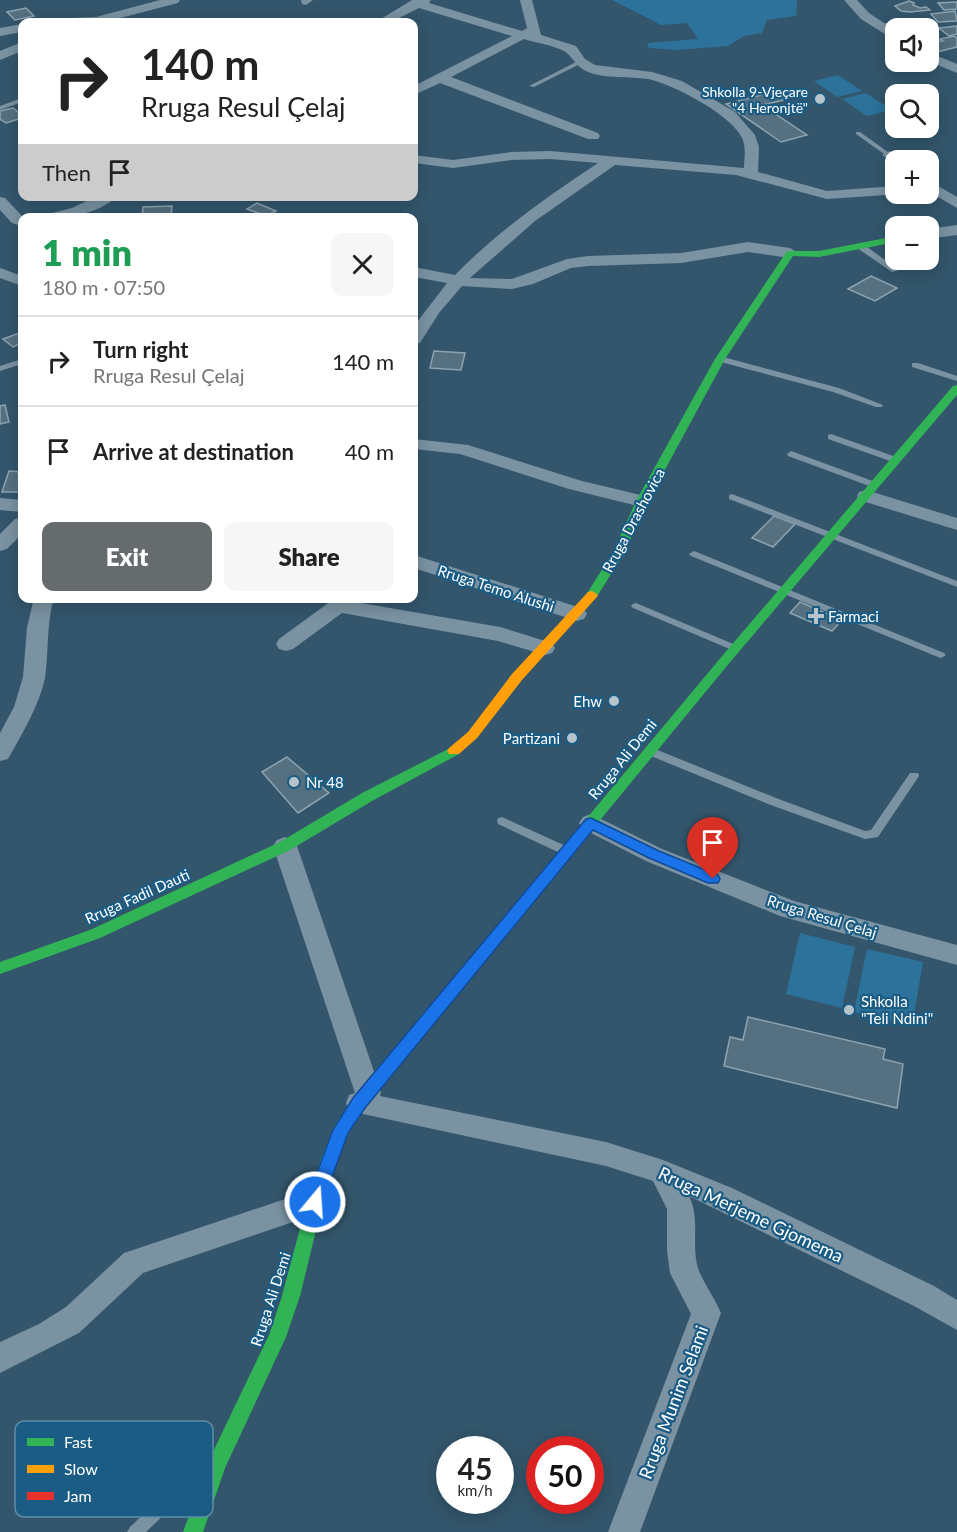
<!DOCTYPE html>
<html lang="en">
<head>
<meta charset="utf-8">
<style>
	:root { --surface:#fff; --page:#f6f6f6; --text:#222; --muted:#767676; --line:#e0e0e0; --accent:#666b6e }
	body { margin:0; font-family:Lato,sans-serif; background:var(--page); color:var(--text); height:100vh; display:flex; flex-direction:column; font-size:22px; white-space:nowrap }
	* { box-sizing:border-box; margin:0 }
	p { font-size:20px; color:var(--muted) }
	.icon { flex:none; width:33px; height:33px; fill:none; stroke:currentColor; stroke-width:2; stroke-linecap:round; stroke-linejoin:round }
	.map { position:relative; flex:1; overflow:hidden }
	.side { position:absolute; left:18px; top:213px; width:400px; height:390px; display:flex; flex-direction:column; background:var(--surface); border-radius:12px; box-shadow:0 3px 15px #0003 }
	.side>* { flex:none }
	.banner { position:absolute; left:18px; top:18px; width:400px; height:183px; border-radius:12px; box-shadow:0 3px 15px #0003; background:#fff; color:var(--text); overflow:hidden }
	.fabs { position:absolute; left:885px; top:18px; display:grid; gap:12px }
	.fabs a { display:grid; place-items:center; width:54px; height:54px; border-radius:12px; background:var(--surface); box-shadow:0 3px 15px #0003; font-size:30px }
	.speed { position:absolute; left:436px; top:1436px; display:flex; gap:12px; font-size:30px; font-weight:700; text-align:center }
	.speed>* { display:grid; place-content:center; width:78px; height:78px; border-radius:50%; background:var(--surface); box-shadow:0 3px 15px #0003; line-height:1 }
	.speed small { font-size:15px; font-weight:400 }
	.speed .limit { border:9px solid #d22; background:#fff; color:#111 }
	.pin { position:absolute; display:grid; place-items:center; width:51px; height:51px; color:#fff; margin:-62px -26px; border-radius:50% 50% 50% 0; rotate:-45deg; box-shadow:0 0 6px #0007 }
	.pin .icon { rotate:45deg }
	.me { position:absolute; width:66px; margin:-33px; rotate:18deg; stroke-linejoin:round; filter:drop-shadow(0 0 4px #0008) }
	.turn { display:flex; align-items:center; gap:21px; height:126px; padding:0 24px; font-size:27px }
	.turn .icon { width:78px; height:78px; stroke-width:2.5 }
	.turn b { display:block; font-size:42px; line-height:51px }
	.then { display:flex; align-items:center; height:57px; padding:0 24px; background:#0003; gap:12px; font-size:22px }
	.round { display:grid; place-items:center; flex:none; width:63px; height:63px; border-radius:12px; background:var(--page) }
	.headline { display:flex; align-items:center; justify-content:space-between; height:102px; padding:0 24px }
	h1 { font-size:36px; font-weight:800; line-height:45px; color:#1e9e55 }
	.action { display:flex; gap:12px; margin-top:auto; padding:12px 24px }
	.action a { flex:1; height:69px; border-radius:12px; background:var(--accent); color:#fff; font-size:24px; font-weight:800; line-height:69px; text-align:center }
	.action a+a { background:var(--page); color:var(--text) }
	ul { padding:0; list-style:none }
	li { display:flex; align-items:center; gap:18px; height:90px; padding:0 24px; border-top:2px solid var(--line) }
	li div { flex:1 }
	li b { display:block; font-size:22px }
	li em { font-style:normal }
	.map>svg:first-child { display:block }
	.green { fill:#2c729a }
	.building { fill:#557081; stroke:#8da3b0; stroke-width:1.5 }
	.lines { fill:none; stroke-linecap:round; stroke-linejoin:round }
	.lane { fill:#7a92a2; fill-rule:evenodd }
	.street { fill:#7a92a2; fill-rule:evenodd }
	.fast { fill:#30b455; fill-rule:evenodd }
	.slow { fill:#ff9f0a; fill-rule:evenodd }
	.jam { fill:#e5322d; fill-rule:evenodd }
	.route { fill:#1a73e8; stroke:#114b97; stroke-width:1.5 }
	.poi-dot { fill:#b8c4cc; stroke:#1b5c84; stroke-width:2 }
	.labels { text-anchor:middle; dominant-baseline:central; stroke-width:4.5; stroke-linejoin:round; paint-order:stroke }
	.far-poi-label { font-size:14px; fill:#fff; stroke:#1b5c84; text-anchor:end }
	.street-label { font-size:15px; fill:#fff; stroke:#1b5c84 }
	.poi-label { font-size:15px; fill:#fff; stroke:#1b5c84; text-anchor:start }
	.near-street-label { font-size:18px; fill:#fff; stroke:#1b5c84 }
	.key { fill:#1b5c84; stroke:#5f8da9; stroke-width:1.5 }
	.key-label { font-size:16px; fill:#fff }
</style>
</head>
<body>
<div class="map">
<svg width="957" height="1532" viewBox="0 0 957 1532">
	<rect width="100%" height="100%" fill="#33566c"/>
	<g class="green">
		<path d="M612,0H797L796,16L767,20L762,33L744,36L728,46L677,50L649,48L647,43L698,39L687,23L661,25Z"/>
		<path d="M838,75L862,91L837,97L814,81Z"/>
		<path d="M866,93L892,110L867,116L842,99Z"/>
		<path d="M800,933L855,947L842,1008L786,994Z"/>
		<path d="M867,949L923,962L912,1026L854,1012Z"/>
	</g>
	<g class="building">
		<path d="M909,1L914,3L913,5L920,8L926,7L930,10L910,12L901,11L895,6Z"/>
		<path d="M957,2V9L944,10L938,3Z"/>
		<path d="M26,8L34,16L15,20L7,12Z"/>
		<path d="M955,11L957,21L938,22L931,14Z"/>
		<path d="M899,21L907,26L926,23L936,29H894L886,24Z"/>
		<path d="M957,26V34L949,36L939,28Z"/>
		<path d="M954,36L957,38V47L929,54L928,42L943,41L940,39Z"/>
		<path d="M773,92L785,100L762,105L807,135L781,142L726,104Z"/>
		<path d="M13,108L22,115V118L6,123L0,119V111Z"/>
		<path d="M257,203L276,211L266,216L247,209Z"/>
		<path d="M172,206L171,216L142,217L143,207Z"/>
		<path d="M871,276L897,288L875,301L848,289Z"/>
		<path d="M22,332V343L13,347L3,339Z"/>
		<path d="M434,351L465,353L461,370L430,368Z"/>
		<path d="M5,405L9,422L0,424V406Z"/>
		<path d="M9,471L22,472V492H2Z"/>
		<path d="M774,516L795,524L773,547L752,538Z"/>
		<path d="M800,602L842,620L832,631L790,613Z"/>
		<path d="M287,757L329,793L298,813L262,772Z"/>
		<path d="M748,1017L885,1049L883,1059L903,1064L897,1108L724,1066L730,1037L743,1040Z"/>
	</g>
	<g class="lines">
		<g class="lane">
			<path d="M580,60L582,61V63L534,87L529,86Z"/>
			<path d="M22,98V102L0,110V106Z"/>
			<path d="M856,132H860L892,155L887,156L856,134Z"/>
			<path d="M857,244H863L899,270L892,272L857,248Z"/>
			<path d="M717,357H723L839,388L883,405L882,407H876L833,392L717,361Z"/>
			<path d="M22,359V364L0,371V366Z"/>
			<path d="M912,363H918L957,376V381L912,367Z"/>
			<path d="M831,434L899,458L900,460L899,462H893L828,439V435Z"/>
			<path d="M791,451L878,483L879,485L878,487H872L788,456L787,454Z"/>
			<path d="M732,494L957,581V587L729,499V495Z"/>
			<path d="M694,551L944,653L946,655L941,658L938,657L691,556L689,554Z"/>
			<path d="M636,603L738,646L740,648L735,651L732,650L633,608L631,606L633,604Z"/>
			<path d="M650,747L776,798L865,831L871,830L910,773H918L919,776L878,837L865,839L768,804L646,754L645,751L646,748Z"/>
			<path d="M502,817L568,847L570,850L568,853H560L498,824L497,821L498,818Z"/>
			<path d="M197,1472L202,1474L204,1479L202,1484L174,1505L146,1532H127L130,1527L164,1495Z"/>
		</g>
		<g class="street">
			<path d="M160,0H180L178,3L105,22H65L71,18L96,17Z"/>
			<path d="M301,0H313L306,5L302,4Z"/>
			<path d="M412,0H431L429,3L522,31L527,28L520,0H532L541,35L576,46L585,59L595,65L652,72L682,81L735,112L755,135L759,147L758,172L827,191L896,186V194H900L827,199L736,175L615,165L535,221L470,278L512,279L567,259L588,256L681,253L748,242L790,248L798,253L790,258L748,252L681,263L588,266L571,268L533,284L512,289L462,286L439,313L420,343L414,344V326L447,283L414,277V267L455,275C498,231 547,197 598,163L550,159L511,160L453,168L414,163V155L453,160L511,152L550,151L744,168C744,158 747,146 741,136C729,114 673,84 648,79C629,76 606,79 588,72C575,67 573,56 564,51C552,45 537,43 524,39L451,77L598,133L600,136L598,139H588L440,83L414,95V86L512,36L419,8L391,22H376Z"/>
			<path d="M844,0H857L869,13L896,31V41L861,19Z"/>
			<path d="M22,24V32L0,36V28Z"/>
			<path d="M22,42V51L0,60V51Z"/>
			<path d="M928,52L957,64V73L928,61Z"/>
			<path d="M889,151L903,160H896V164L882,155Z"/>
			<path d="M928,180L957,197V208L928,191Z"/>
			<path d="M97,196H117C98,215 67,218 42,218L44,215L72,208Z"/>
			<path d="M0,197L5,198L24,218L22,226L12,223L0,210Z"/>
			<path d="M957,225V235L928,239V229Z"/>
			<path d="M0,268L22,276V286L0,278Z"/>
			<path d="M414,439L468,445L582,481L649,497L651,501L649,505L642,507L569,489L460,454L414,449Z"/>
			<path d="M866,490L957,518V530L859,500L857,496L859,492Z"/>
			<path d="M0,498L22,500V512L0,510Z"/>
			<path d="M22,517V534L7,549L0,551V534L15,519Z"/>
			<path d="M414,555L584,609L587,614L584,619L577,621L414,568Z"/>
			<path d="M34,598H54C46,625 49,651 45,678C39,706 22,734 8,759L0,761V733L14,707L23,677L27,628Z"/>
			<path d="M338,599L500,627L552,643L555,648L552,653L545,655L498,641L342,613L293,649L286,651L279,649L276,644L279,639L331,601Z"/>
			<path d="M591,814L662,849L794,901L957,945V965L780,916L646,861L583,829L579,823L583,817Z"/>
			<path d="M285,837L293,840L297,846L381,1092L380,1096L606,1142L663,1160L732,1188L934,1286L957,1300V1330L914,1306L689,1196C701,1220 690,1246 699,1271C705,1285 715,1299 721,1313L640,1532H608L691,1314L670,1273L667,1251V1209L653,1181L606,1166L349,1111L346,1103L349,1095L355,1093L273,846L277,840Z"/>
			<path d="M315,1189L325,1193L329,1202L325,1211L143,1273L79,1333L0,1373V1342L39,1324L66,1307L124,1253Z"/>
		</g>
		<g class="fast">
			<path d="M896,236V242L819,257L793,256L725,359L648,501L625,552L596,598H588L586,595L613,552L636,501L715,359L787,251H819Z"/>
			<path d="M957,385V395L731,661L485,960L480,962L475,960L472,956L475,952L723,655L953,386Z"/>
			<path d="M454,746L459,748L461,751L459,754L372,801L290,850L100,938L0,974V962L90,930L280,842L362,793Z"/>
			<path d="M362,1093L368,1095L370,1100L348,1134L337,1159L323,1202L300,1296L286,1337L225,1468L203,1532H183L210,1458L269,1335L282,1296L307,1202L321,1159L335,1125L356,1095Z"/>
		</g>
		<path class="slow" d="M592,591L598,595L596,598L522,680L477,738L459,754H449L447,751L449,748L468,732L512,674L588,592Z"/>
		<path class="jam" d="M480,950L485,952L488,956L485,960L368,1105L362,1107L356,1105L354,1100L356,1095L475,952Z"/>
	</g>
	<path class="route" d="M591,818L659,851L718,875L720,879L718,883H708L649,858L593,830L365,1108L348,1133L321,1207L315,1209L309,1207L306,1202L333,1130L353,1098L586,819Z"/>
	<g class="poi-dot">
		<circle cx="820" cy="99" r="6"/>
		<path d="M813 607h6v6h6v6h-6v6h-6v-6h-6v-6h6z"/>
		<circle cx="614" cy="701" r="6"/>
		<circle cx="572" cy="738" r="6"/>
		<circle cx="294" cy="782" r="6"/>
		<circle cx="849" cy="1010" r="6"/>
	</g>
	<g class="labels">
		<g class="far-poi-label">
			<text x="808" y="91">Shkolla 9-Vjeçare<tspan x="808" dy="16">"4 Heronjtë"</tspan></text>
		</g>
		<g class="street-label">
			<text transform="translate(633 520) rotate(-62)">Rruga Drashovica</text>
			<text transform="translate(496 588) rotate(18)">Rruga Temo Alushi</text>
			<text transform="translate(622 759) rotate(-51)">Rruga Ali Demi</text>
			<text transform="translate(137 896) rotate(-24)">Rruga Fadil Dauti</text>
			<text transform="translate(822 916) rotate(17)">Rruga Resul Çelaj</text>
			<text transform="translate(270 1299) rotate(-72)">Rruga Ali Demi</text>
		</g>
		<g class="poi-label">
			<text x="828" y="616">Farmaci</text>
			<text x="602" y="701" text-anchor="end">Ehw</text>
			<text x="560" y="738" text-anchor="end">Partizani</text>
			<text x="306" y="782">Nr 48</text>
			<text x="861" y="1001">Shkolla<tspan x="861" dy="17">"Teli Ndini"</tspan></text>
		</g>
		<g class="near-street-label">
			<text transform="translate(751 1214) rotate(25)">Rruga Merjeme Gjomema</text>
			<text transform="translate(673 1402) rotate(-69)">Rruga Munim Selami</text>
		</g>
	</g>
	<rect x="15" y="1421" width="198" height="96" rx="9" class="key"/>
	<rect x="27" y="1438" width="27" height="8" fill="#30b455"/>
	<rect x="27" y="1465" width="27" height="8" fill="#ff9f0a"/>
	<rect x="27" y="1492" width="27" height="8" fill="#e5322d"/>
	<g class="key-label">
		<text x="64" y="1448">Fast</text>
		<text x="64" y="1475">Slow</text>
		<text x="64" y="1502">Jam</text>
	</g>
</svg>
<div class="fabs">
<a><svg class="icon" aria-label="sound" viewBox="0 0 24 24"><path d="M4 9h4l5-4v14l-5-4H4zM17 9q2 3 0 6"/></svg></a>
<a><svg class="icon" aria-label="search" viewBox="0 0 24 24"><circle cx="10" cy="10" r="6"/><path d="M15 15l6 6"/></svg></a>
<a>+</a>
<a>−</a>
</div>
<div class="speed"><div>45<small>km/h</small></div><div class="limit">50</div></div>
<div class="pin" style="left:713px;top:879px;background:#d93025"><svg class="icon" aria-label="arrive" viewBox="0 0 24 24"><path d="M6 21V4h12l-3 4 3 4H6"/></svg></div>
<svg class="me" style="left:315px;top:1202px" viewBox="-20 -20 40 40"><circle r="17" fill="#1a73e8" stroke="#fff" stroke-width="3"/><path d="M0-11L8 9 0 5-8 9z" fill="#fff"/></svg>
<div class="banner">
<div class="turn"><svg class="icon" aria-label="right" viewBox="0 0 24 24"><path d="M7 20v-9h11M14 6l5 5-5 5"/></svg><div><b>140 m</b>Rruga Resul Çelaj</div></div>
<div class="then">Then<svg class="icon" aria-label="arrive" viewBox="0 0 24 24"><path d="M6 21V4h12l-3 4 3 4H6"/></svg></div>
</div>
<section class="side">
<div class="headline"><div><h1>1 min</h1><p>180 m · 07:50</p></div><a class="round"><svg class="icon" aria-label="close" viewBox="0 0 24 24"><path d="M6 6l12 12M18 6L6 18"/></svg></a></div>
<ul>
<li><svg class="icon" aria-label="right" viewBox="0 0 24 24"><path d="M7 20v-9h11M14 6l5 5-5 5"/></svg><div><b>Turn right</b><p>Rruga Resul Çelaj</p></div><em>140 m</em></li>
<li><svg class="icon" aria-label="arrive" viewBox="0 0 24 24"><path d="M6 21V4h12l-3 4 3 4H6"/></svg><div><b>Arrive at destination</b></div><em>40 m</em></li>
</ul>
<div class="action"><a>Exit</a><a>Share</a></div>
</section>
</div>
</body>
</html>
